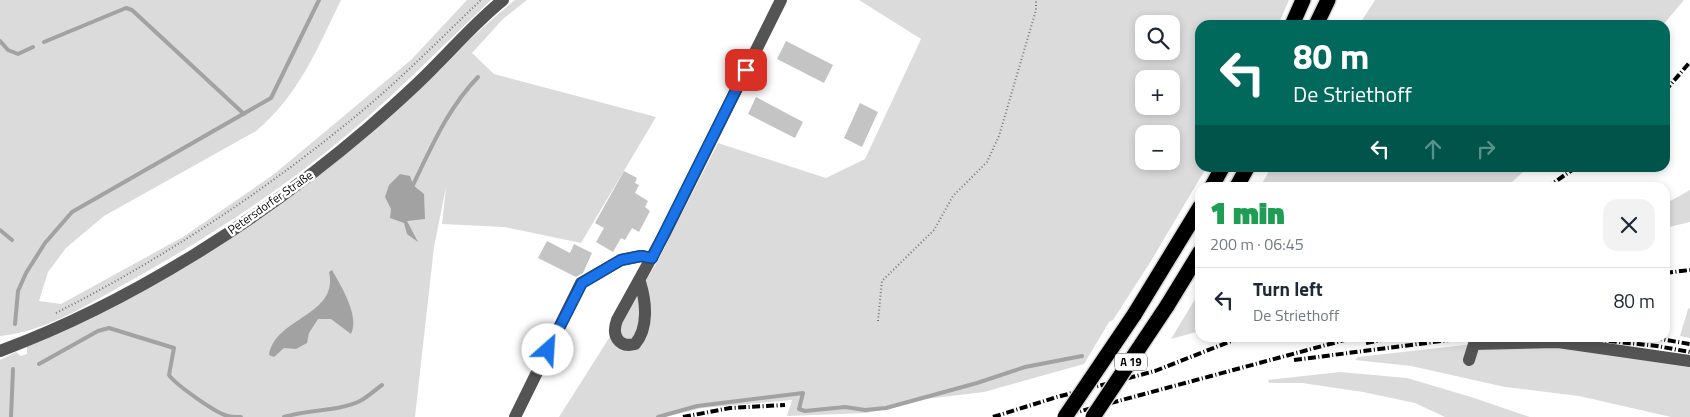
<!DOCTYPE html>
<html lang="en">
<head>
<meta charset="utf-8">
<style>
	:root { --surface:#fff; --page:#f2f2f3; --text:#1f2937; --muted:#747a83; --line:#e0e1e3 }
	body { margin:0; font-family:"Titillium Web",sans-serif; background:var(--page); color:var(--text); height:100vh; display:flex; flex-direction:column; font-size:19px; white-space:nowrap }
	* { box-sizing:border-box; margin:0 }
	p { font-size:16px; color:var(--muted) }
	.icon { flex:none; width:28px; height:28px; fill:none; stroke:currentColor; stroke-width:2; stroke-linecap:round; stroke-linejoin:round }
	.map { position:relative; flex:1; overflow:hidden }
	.sheet { position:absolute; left:1195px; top:182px; width:475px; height:160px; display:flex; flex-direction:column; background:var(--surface); border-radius:15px; box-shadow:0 2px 8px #0003 }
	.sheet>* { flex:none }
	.guide { position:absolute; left:1195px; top:20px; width:475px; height:152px; border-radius:15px; box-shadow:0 2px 8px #0003; background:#00695c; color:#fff; overflow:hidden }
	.fabs { position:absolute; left:1135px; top:15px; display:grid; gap:10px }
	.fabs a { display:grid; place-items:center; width:45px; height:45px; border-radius:10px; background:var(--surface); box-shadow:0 2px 8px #0003; font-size:25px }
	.pin { position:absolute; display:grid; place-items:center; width:42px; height:42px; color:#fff; margin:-21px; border-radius:10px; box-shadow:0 2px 8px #0006 }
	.me { position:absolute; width:55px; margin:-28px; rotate:26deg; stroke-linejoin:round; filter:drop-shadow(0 0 4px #0008) }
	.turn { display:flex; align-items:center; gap:18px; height:105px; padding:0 15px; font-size:22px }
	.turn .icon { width:65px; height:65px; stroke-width:2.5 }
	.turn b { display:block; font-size:35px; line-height:42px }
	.lanes { display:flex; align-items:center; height:48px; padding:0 15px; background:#0003; justify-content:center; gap:25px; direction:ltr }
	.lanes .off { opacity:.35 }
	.round { display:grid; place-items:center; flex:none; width:52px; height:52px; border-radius:15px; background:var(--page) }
	.headline { display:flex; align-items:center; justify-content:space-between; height:85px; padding:0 15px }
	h1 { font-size:30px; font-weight:800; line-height:38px; color:#1e9e55 }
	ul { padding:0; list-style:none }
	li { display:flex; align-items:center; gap:15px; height:65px; padding:0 15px; border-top:1px solid var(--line) }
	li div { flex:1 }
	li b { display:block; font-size:19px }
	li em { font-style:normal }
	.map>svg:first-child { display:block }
	.green { fill:#dbdbdb; fill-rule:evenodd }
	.water { fill:#a2a2a2 }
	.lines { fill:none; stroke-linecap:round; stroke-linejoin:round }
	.stream { stroke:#a2a2a2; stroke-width:4 }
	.building { fill:#c4c4c4 }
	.highway-casing { stroke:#dbdbdb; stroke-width:18 }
	.path { stroke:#767676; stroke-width:2; stroke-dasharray:1 2.5; stroke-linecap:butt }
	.minor { stroke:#545454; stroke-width:12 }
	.highway { stroke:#000; stroke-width:15 }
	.rail { stroke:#000; stroke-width:4; stroke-dasharray:8 2.5 1 2.5; stroke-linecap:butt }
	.highway-bridge-casing { stroke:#dbdbdb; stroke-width:18; stroke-linecap:butt }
	.highway-bridge { stroke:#000; stroke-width:15 }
	.route-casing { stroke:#114b97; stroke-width:12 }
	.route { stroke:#1a73e8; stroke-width:9 }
	.labels { text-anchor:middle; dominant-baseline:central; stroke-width:5; stroke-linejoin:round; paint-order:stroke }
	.shield { fill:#fff; stroke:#4c4c4c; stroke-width:1 }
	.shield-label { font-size:11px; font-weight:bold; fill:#000 }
	.street-label { font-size:12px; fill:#000; stroke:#fff }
</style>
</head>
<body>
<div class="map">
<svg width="1690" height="417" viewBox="0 0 1690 417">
	<rect width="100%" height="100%" fill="#fff"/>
	<g class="green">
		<path d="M0,0H341C317,49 299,95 256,131L104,216L66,248L48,272L39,301L61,304L183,237L273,175L411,60L467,0H491C443,45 398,92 348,134C278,193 201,242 121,286C84,307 43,332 0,336Z"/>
		<path d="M515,0H527L503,19L472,53L494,74L656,117L581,243L504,227L442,224L446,187L434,247L415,417H0V360L16,352L21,356L27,354V347C141,294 250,233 347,153C406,105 456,48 515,0Z"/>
		<path d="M859,0H1289L1278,25H1200V168H1206L1151,261L1113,320L1109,322L1084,364L984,392L926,399L867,413L787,416L792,400L702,408L665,417H559L656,264L718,143L826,178L865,159L921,39ZM1144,24H1171V51H1144ZM1144,79H1171V106H1144ZM1144,134H1171V161H1144Z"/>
		<path d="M1375,0H1684L1663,25H1359Z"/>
		<path d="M1271,168H1527L1507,187H1260Z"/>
		<path d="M1690,190V222L1665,228V204Z"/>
		<path d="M1200,291V331L1171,339Z"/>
		<path d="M1690,308V338L1680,336L1688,309Z"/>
		<path d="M1558,342L1690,361V417H1671L1579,396L1505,387L1411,366L1355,360L1358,357L1474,344Z"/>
		<path d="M1340,372L1407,378L1471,397L1530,417H1445L1415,403L1363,392L1302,383H1269L1268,380Z"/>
	</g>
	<g class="water">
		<path d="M400,174L410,176L413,185L424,194L425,219L407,221L418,242L407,234L404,223L390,218L391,209L385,197L389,185Z"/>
		<path d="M332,270C341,286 360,316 351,334L331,319H318L309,333L307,343L296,349L284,348L274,357L269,355C275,317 339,316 329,272Z"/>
	</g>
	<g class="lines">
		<g class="stream">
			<path d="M0,41L8,50L18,54L33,47"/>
			<path d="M44,42L126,8L132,10L244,114"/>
			<path d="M413,185C432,146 448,108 478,77"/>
			<path d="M0,230L12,240"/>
			<path d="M15,324L18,291L26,273L45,243L72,212L271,98L319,0"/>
			<path d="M39,364L98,331L109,328L174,348L169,375C175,384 213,411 225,415C230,417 236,417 241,417"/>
			<path d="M11,417L13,369"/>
			<path d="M284,417C308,409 337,412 360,401C368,397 375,390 382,385"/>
			<path d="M658,417L697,406L803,393L799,409L805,411L845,407L865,410L886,408L977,383L1025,367L1082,356"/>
		</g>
	</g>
	<g class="building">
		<path d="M786,41L833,65L824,83L777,59Z"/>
		<path d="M756,97L803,122L795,138L748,114Z"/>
		<path d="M860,103L878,112L862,147L844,138Z"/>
		<path d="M624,171L637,178L635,183L639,185L635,193L648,201L645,207L650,211L639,232L632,228L625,240L621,238L613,252L596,242L604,228L595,223Z"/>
		<path d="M547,241L570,253L574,244L592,253L583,273L576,277L538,258Z"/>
	</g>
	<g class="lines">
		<g class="highway-casing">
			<g id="highway">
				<path d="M1292,25L1303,0"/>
				<path d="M1316,25L1328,0"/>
				<path d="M1211,188L1222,168"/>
				<path d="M1236,188L1247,168"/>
				<path d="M1167,306L1200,252"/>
				<path d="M1134,315L1200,207"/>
			</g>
		</g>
		<g class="path">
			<path d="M56,313C166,257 268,189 362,111C404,76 442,37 481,0"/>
			<path d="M878,321L882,281L934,230L953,196L987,162L999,136L1036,10V0"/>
		</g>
		<g class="minor">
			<path d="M640,282C646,301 649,328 635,344C619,348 611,336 617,320L665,233L781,0"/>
			<path d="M0,351C130,303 263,218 368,128C391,108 414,88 435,66C457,44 478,20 503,0"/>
			<path d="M1469,360L1474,344L1558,342L1690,361"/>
			<path d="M515,417L581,283L621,260L641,256L652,258"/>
		</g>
		<use href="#highway" class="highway"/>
		<g class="rail">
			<path d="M1665,91L1690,62"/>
			<path d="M1546,188L1575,168"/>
			<path d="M1665,273L1690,270"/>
			<path d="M1581,338L1657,346L1690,352"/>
			<path d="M1654,338L1690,344"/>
			<path d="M1366,343L1391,338"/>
			<path d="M1294,360L1465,338"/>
			<path d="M1070,414L1352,338"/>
			<path d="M683,417L730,408L785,405"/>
			<path d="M993,417L1057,397L1155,371L1239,338"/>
		</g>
		<g class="highway-bridge-casing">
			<g id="highway-bridge">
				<path d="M1065,417L1134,315"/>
				<path d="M1093,417L1167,306"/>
			</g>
		</g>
		<use href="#highway-bridge" class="highway-bridge"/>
	</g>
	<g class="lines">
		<g class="route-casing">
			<path id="route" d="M548,350L582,283L621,260L641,256L652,258L746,70"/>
		</g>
		<use href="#route" class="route"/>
	</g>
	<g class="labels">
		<rect class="shield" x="1115" y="353.5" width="32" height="17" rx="4"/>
		<g class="shield-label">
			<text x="1131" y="362">A 19</text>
		</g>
		<g class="street-label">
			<text transform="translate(270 202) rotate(-35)">Petersdorfer Straße</text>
		</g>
	</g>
</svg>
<div class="fabs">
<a><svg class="icon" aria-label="search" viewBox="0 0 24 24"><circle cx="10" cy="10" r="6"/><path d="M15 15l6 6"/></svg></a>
<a>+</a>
<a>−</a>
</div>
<div class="pin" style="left:746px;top:70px;background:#d93025"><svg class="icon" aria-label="arrive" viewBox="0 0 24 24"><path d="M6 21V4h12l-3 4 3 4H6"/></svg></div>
<svg class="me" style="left:548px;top:350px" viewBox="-20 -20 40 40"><circle r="19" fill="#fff"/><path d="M0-13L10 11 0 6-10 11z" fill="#1a73e8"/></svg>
<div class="guide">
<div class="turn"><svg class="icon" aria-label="left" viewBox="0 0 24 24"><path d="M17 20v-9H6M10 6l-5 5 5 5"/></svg><div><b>80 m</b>De Striethoff</div></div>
<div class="lanes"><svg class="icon" aria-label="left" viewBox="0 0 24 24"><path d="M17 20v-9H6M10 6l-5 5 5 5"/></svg><svg class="icon off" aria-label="ahead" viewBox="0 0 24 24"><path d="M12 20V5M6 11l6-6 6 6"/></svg><svg class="icon off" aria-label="right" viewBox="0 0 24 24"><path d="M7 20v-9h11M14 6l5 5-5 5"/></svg></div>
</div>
<section class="sheet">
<div class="headline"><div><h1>1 min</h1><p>200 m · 06:45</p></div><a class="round"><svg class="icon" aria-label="close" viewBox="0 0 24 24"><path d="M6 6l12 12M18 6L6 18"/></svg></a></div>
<ul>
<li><svg class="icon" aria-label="left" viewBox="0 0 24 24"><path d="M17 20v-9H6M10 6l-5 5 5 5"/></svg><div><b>Turn left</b><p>De Striethoff</p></div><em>80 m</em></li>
</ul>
</section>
</div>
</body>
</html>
